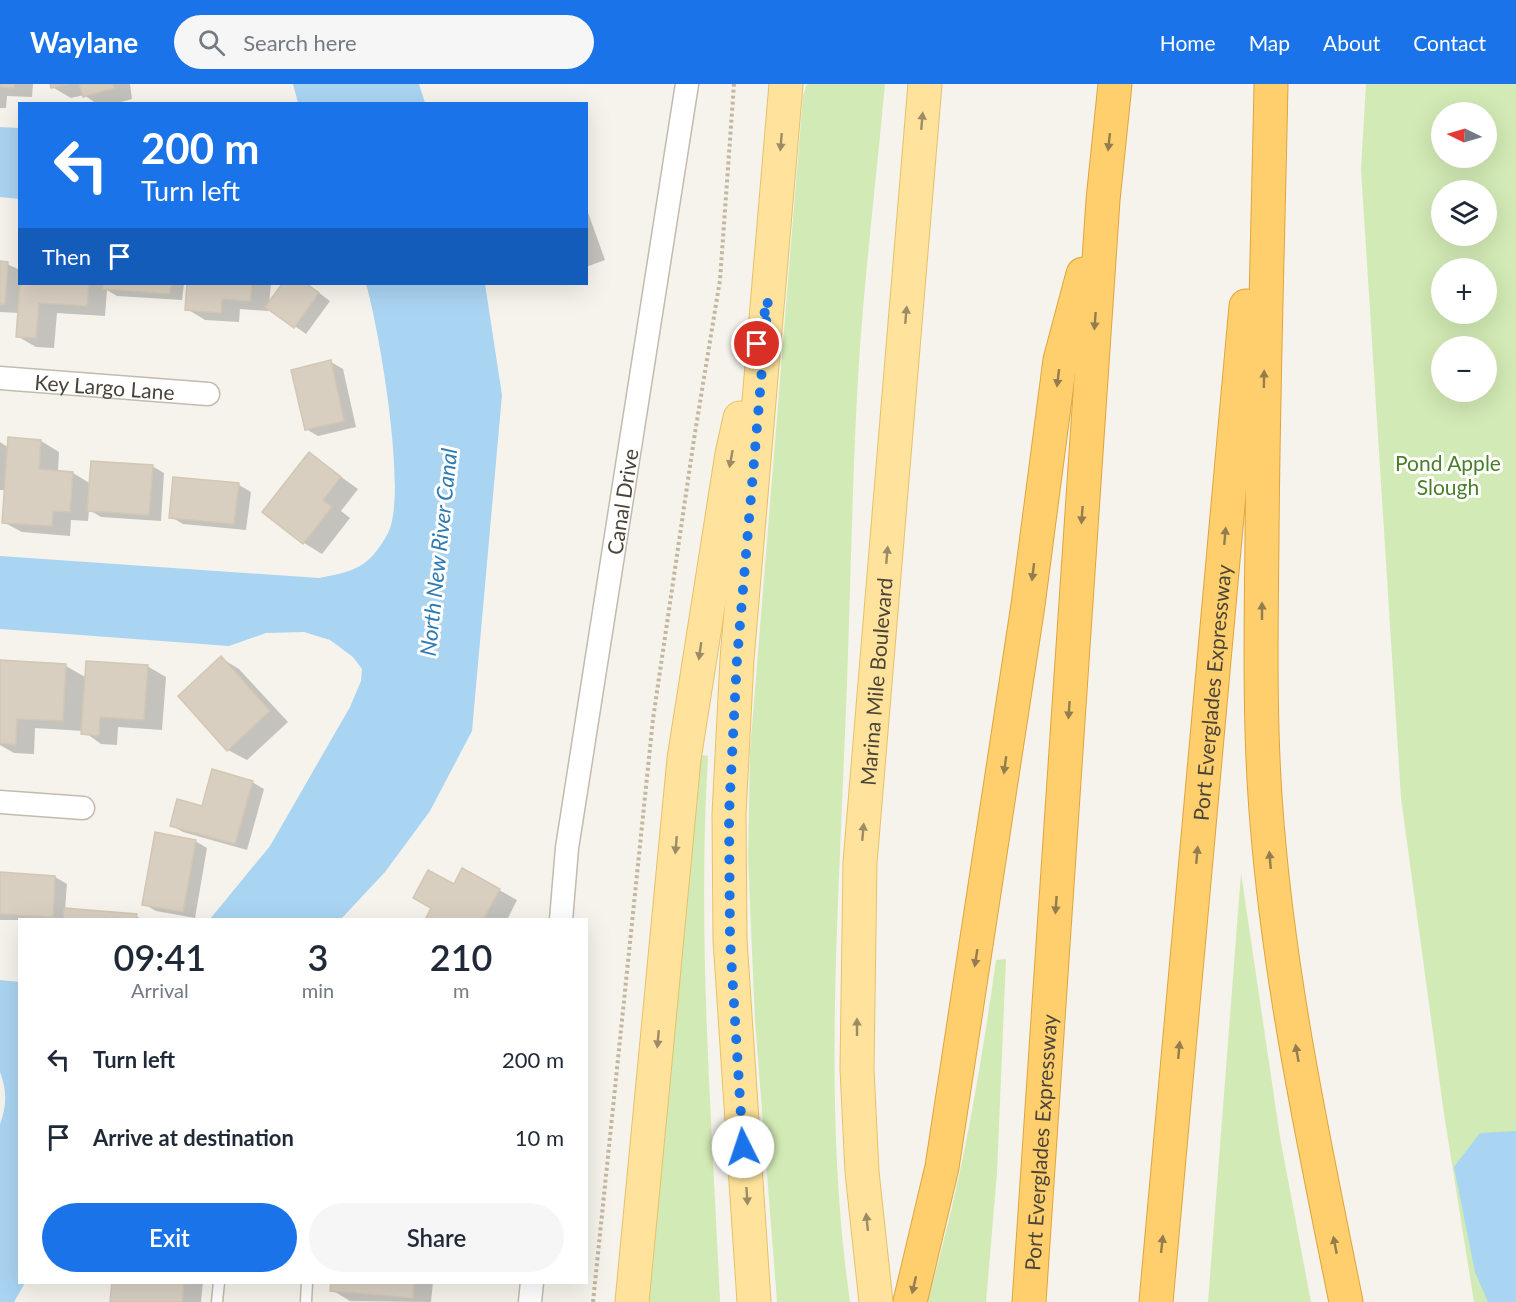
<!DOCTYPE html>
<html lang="en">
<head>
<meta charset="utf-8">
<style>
	:root { --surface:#fff; --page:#f6f6f7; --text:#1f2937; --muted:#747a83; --accent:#1a73e8 }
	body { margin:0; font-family:Lato,sans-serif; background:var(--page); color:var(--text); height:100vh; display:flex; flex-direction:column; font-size:22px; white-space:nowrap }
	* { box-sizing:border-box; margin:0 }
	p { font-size:20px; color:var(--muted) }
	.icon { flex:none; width:33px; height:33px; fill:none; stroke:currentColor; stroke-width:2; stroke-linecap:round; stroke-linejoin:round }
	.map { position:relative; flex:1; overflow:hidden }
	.details { position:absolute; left:18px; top:834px; width:570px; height:366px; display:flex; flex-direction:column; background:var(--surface); border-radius:0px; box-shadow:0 6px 24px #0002 }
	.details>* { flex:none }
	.banner { position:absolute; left:18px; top:18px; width:570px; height:183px; border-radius:0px; box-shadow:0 6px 24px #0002; background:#1a73e8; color:#fff; overflow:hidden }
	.needle { width:39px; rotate:275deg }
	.controls { position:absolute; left:1431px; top:18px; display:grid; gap:12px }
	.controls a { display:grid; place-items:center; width:66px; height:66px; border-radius:50%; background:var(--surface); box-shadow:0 6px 24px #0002; font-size:30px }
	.pin { position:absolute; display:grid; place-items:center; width:51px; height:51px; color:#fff; margin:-26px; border:3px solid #fff; border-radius:50%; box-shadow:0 2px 6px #0007 }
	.me { position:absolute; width:66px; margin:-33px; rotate:356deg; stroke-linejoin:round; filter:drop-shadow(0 0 4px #0008) }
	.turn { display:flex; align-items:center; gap:21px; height:126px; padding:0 24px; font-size:27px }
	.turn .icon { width:78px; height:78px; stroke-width:2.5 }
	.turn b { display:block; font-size:42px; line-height:51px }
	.then { display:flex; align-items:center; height:57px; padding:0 24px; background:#0003; gap:12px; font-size:22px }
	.eta { display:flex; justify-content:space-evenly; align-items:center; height:102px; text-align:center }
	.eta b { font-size:36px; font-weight:600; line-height:42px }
	.cta { display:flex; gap:12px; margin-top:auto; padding:12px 24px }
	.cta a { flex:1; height:69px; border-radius:36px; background:var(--accent); color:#fff; font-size:24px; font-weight:600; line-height:69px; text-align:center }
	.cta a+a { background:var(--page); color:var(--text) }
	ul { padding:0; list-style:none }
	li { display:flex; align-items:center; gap:18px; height:78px; padding:0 24px }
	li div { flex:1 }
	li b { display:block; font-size:22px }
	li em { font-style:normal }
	header { display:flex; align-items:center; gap:36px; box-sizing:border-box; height:84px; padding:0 30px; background:var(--accent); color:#fff }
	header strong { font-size:28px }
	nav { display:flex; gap:33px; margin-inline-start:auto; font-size:21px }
	.search { width:420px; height:54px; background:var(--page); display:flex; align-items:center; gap:15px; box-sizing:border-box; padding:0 21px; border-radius:33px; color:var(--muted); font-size:22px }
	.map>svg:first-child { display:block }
	.green { fill:#d2eab5; fill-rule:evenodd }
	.water { fill:#a9d4f2 }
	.shadow { fill:#0003 }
	.building { fill:#d8cfc1; stroke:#d3c7b4; stroke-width:1.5 }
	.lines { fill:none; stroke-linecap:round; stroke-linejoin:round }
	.lane-casing { stroke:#c2bbae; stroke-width:13 }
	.street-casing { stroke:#c2bbae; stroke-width:25 }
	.primary-casing { stroke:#e6c16a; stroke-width:35 }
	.highway-casing { stroke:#e0a43c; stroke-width:35 }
	.path { stroke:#c4b79f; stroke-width:4; stroke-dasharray:3 3; stroke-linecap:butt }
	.lane { stroke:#fff; stroke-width:10 }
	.street { stroke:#fff; stroke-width:22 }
	.primary { stroke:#ffe39c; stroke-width:33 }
	.highway { stroke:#ffcf6e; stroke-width:33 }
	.oneway { fill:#9c8c66 }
	.oneway2 { fill:#937c4e }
	.route { stroke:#1a73e8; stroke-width:10; stroke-dasharray:0 18 }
	.labels { text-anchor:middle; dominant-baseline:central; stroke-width:6; stroke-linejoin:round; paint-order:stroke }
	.street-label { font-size:21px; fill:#4b4439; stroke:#fff }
	.park-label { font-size:21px; fill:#4a7f2a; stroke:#fff }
	.water-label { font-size:22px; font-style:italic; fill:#2e7ab2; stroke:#fff }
</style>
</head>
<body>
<header>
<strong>Waylane</strong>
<div class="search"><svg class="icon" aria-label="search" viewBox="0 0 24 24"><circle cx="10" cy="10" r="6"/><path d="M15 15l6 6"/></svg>Search here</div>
<nav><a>Home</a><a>Map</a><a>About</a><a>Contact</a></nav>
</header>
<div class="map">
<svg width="1516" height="1218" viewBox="0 0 1516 1218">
	<rect width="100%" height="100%" fill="#f6f3ec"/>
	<g class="green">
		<path d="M807,0H885C876,98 864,195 858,293C851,420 850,547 844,673C837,856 824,1035 850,1218H777L755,937L748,773L750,667L803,12Z"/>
		<path d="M1366,0H1516V1218H1474L1444,1030L1401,714L1361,85ZM1442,28H1486V74H1442ZM1442,106H1486V152H1442ZM1442,184H1486V230H1442ZM1442,262H1486V308H1442Z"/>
		<path d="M693,670L708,672C697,854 712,1036 720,1218H644Z"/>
		<path d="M1241,789L1280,1053L1311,1218H1208Z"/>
		<path d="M1006,875L997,1089L986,1218H927C960,1106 980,991 996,876Z"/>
	</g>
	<g class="water">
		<path d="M293,0H419L425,19H298Z"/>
		<path d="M0,43L19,44V115L0,113Z"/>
		<path d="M366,200H485L502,311L472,647L430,727L385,788L341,835H210L270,762L350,623L361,597L362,585L353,573L330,556L304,548L266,549L229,562L0,545V472L319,494C355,487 369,484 388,449C408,411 379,244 366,200Z"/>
		<path d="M0,896L20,898V1198L25,1199L14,1218H0V1040C7,1021 7,1007 0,988Z"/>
		<path d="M1516,1047V1218H1488L1475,1188L1454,1083L1480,1049Z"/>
	</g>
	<g class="shadow">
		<path d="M0,0H33L32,13L7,12L6,24H0Z"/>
		<path d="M51,0H130L132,15L114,20H97L84,11L71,14L52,3Z"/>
		<path d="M586,123L605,176L586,183Z"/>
		<path d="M0,164V179L7,180L20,186V200H184L182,216L117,212L107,206L105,232L57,229L54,264L36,263L17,252L19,229L0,228Z"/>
		<path d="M189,200H271L269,220L284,200H307L330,217L306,250L269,224L268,227L240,225L239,238L205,236L187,225Z"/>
		<path d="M331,278L343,285L356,343L318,352L306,345Z"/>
		<path d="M41,357L59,368L58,388L73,389L91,400L152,382L164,389L161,437L101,433L89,426L88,437L71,436L70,452L22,448L3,438L5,406H0V358L9,364Z"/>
		<path d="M309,370L358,405L341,427L350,434L322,470L304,459L264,428Z"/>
		<path d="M239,401L251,408L246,446L183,440L171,433Z"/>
		<path d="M221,574L239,585L288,638L247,676L228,666Z"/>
		<path d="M1,578L66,582L87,594L147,582L166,593L162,646L118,643L117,661L101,660L83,647L35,644L34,670L14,669L0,661Z"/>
		<path d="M252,698L264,705L247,766L183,748L171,741Z"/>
		<path d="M195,757L207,764L195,834L156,827L144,820Z"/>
		<path d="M463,786L517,816L507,836H427L455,802Z"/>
		<path d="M0,790L55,793L67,800L65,826L136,832L143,836H0Z"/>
		<path d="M114,1198H203L201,1218H112Z"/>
		<path d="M333,1198H433L431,1218L350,1217L332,1206Z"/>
	</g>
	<g class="building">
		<path d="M0,0H14V4L0,3Z"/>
		<path d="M50,0H68L51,4Z"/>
		<path d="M79,0H113L114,4L83,13Z"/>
		<path d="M0,177L8,178L5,220H0Z"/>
		<path d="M20,199L89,200L87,222L39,219L36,254L16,253Z"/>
		<path d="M103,200H171L170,210L103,205Z"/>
		<path d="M187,200H252L250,217L222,215L221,229L185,226Z"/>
		<path d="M282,200H307L319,209L294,244L265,223Z"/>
		<path d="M331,276L344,337L305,346L291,286Z"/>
		<path d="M8,353L41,356L39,385L73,388L70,428L53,427L52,442L2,439Z"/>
		<path d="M309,368L341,393L323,416L332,423L303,460L262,428Z"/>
		<path d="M91,377L153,381L149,431L87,427Z"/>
		<path d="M173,393L239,399L234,440L169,434Z"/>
		<path d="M221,572L270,627L227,667L178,612Z"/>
		<path d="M0,576L66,580L63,637L17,635L16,661L0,659Z"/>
		<path d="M86,577L148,581L144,636L100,633L99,652L81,650Z"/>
		<path d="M212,685L253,697L235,760L170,742L177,715L202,722Z"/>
		<path d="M155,748L196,756L183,828L142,821Z"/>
		<path d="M462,784L500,805L483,836H425L431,824L413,814L428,786L454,800Z"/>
		<path d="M0,788L55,792L53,833L0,830Z"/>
		<path d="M64,824L137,830L136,836H63Z"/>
		<path d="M112,1198H184L182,1218H110Z"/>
		<path d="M331,1198H414L413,1214L330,1207Z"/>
	</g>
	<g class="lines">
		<g class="lane-casing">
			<g id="lane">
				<path d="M217,1218L219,1198"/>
				<path d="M306,1218L307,1198"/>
			</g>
		</g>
		<g class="street-casing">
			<g id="street">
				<path id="s1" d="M0,294L208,310"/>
				<path d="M0,718L83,724"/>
				<path id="s2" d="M561,836L567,764L687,0"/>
				<path d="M530,1218L532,1198"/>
			</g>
		</g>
		<g class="primary-casing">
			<g id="primary">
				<path d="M632,1218L684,675L732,370L740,334"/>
				<path d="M754,1218L730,856L729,730L737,575L786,0"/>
				<path id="s3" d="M876,1218L862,1088L857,985L860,779L925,0"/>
			</g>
		</g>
		<g class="highway-casing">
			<g id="highway">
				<path d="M1271,0C1268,152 1263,304 1262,455C1261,550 1259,644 1267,739C1280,901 1314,1059 1346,1218"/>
				<path d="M910,1218L942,1083L1028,521L1060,276L1083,190"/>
				<path id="s4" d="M1029,1218L1103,116L1115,0"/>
				<path id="s5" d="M1156,1218L1246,222"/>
			</g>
		</g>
		<path class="path" d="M593,1218L653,635L694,355L720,196L734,0"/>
		<use href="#lane" class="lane"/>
		<use href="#street" class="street"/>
		<use href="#primary" class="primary"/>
		<use href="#highway" class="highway"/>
	</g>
	<defs><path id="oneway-solid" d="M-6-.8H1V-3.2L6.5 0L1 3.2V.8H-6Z" transform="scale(1.5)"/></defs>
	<g class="oneway">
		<use href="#oneway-solid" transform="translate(922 37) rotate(-85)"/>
		<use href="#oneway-solid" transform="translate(781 58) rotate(95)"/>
		<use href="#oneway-solid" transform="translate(906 231) rotate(-85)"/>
		<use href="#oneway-solid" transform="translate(731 375) rotate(100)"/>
		<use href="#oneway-solid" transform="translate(887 471) rotate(-85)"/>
		<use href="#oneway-solid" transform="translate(700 567) rotate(98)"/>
		<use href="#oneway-solid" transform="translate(863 748) rotate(-85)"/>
		<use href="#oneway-solid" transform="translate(676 761) rotate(95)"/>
		<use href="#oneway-solid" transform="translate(857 943) rotate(-90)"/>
		<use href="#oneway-solid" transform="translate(658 955) rotate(95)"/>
		<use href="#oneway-solid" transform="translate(747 1112) rotate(86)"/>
		<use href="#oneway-solid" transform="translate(867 1138) rotate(-96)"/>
	</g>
	<g class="oneway2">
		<use href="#oneway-solid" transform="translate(1109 58) rotate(96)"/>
		<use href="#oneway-solid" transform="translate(1095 237) rotate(94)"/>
		<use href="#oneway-solid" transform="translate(1058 294) rotate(97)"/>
		<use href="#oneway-solid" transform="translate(1264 295) rotate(-89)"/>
		<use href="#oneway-solid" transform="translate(1082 431) rotate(94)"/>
		<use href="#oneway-solid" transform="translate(1225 452) rotate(-85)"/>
		<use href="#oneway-solid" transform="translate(1033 488) rotate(97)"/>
		<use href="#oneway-solid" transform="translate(1262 527) rotate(-90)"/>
		<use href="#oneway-solid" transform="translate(1069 626) rotate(94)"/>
		<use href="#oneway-solid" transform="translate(1005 681) rotate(98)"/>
		<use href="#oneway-solid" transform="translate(1197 771) rotate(-85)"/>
		<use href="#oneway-solid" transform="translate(1270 776) rotate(-95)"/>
		<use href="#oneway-solid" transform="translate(1056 821) rotate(94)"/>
		<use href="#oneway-solid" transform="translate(976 874) rotate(99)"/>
		<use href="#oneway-solid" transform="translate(1179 966) rotate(-85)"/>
		<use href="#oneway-solid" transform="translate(1297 969) rotate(-100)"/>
		<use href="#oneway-solid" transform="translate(1162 1160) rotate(-84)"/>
		<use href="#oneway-solid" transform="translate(1335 1161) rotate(-101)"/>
		<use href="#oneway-solid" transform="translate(914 1201) rotate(103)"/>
	</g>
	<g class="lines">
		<path class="route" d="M743,1063L730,856L729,730L737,575L768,215L757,260"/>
	</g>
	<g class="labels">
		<g class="street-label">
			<text stroke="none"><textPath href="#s1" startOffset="105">Key Largo Lane</textPath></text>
			<text stroke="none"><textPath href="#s2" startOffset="423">Canal Drive</textPath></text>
			<text stroke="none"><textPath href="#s3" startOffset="622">Marina Mile Boulevard</textPath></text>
			<text stroke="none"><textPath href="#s5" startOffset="612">Port Everglades Expressway</textPath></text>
			<text stroke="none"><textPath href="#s4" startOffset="160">Port Everglades Expressway</textPath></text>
		</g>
		<g class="park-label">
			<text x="1448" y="378">Pond Apple<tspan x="1448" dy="24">Slough</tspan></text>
		</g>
		<g class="water-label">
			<text transform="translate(438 468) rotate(-84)">North New River Canal</text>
		</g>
	</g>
</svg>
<div class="controls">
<a><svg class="needle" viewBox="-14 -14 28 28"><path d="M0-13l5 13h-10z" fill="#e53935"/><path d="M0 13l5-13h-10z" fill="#747a83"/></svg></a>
<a><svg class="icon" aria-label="layers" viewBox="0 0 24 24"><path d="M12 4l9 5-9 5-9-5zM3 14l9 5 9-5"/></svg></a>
<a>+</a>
<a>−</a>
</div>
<div class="pin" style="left:757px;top:260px;background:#d93025"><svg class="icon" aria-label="arrive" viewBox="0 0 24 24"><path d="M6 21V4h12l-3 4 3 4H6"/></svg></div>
<svg class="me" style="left:743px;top:1063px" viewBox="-20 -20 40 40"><circle r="19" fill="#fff"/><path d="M0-13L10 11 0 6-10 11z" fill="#1a73e8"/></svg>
<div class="banner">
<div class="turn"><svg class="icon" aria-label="left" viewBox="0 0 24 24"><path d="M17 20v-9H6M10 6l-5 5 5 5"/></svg><div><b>200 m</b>Turn left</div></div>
<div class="then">Then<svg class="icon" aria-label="arrive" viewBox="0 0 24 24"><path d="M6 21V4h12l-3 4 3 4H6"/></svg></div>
</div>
<section class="details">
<div class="eta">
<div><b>09:41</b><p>Arrival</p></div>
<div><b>3</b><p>min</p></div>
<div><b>210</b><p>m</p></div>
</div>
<ul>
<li><svg class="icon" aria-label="left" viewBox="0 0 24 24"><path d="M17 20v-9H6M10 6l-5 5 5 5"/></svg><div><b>Turn left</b></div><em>200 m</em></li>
<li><svg class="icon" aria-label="arrive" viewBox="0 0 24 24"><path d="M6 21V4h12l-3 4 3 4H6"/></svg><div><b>Arrive at destination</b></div><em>10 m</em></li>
</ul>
<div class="cta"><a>Exit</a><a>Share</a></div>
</section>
</div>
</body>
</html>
